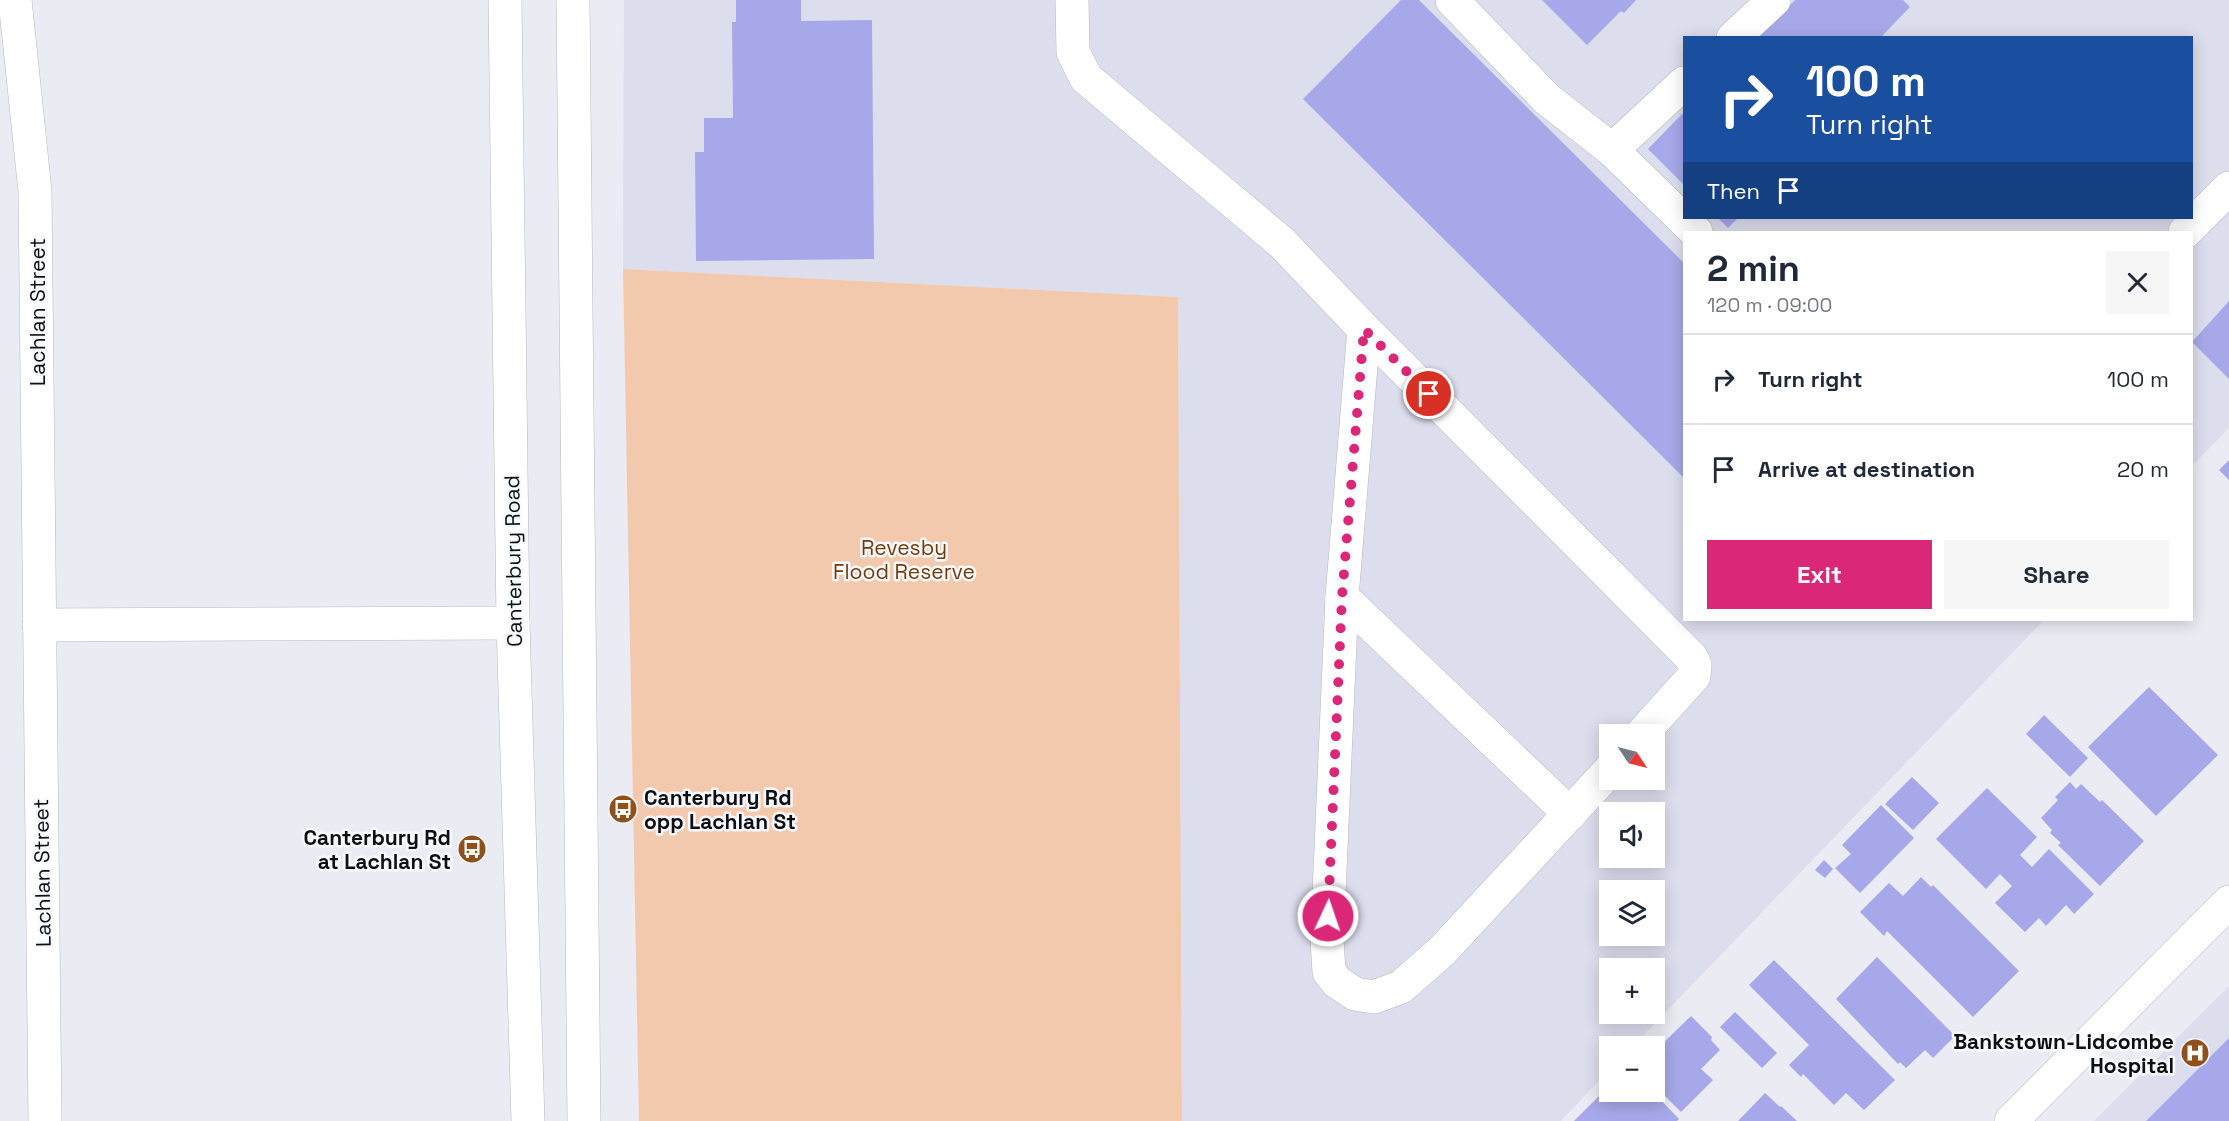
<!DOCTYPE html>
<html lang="en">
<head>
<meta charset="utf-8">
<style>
	:root { --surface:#fff; --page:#f6f6f7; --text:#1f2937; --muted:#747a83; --line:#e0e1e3; --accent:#db2777 }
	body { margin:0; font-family:"Space Grotesk",sans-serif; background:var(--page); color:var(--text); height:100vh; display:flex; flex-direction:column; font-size:22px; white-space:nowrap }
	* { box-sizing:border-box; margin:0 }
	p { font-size:20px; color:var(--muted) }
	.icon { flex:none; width:33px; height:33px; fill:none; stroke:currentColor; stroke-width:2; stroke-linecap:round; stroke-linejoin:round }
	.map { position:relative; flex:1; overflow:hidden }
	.drawer { position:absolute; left:1683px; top:231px; width:510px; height:390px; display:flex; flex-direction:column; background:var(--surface); border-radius:0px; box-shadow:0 3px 15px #0003 }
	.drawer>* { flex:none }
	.banner { position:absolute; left:1683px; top:36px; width:510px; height:183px; border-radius:0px; box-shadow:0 3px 15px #0003; background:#1a4fa0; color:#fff; overflow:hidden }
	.needle { width:39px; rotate:125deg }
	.controls { position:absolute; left:1599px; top:724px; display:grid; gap:12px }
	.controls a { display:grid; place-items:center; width:66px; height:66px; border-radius:0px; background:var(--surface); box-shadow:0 3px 15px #0003; font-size:30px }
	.pin { position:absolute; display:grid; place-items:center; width:51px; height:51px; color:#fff; margin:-26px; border:3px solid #fff; border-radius:50%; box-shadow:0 2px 6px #0007 }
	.me { position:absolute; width:66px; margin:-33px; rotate:3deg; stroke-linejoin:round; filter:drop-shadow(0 0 4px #0008) }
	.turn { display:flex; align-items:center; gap:21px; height:126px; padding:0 24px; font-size:27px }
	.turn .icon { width:78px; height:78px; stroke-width:2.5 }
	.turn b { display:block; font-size:42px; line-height:51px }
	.then { display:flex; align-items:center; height:57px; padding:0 24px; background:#0003; gap:12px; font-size:22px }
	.round { display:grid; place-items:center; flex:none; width:63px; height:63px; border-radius:0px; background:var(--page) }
	.headline { display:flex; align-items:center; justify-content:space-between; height:102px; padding:0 24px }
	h1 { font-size:36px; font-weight:700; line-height:45px }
	.cta { display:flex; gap:12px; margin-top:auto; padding:12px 24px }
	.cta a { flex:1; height:69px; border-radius:0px; background:var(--accent); color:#fff; font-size:24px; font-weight:700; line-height:69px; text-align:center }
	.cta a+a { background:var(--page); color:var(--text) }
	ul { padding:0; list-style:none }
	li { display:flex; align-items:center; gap:18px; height:90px; padding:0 24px; border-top:2px solid var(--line) }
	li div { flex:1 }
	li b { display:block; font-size:22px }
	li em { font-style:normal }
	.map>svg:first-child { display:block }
	.built { fill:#dddeed; fill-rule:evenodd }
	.green { fill:#f3c9ae }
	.building { fill:#a7a8e9 }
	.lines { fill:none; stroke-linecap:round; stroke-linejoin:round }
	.minor-casing { stroke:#b7b8bf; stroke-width:34 }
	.highway-casing { stroke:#b7b8bf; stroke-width:34 }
	.minor { stroke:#fff; stroke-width:33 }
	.highway { stroke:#fff; stroke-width:33 }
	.route { stroke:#db2777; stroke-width:10; stroke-dasharray:0 18 }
	.labels { text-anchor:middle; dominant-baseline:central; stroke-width:5; stroke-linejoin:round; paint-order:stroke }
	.street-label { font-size:21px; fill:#0f0f12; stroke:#f8f9ff }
	.park-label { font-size:21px; fill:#733b07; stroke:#f8f9ff }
	.poi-label { font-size:21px; font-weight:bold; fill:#0f0f12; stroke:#f8f9ff; text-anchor:end }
</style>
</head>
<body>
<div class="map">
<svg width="2229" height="1121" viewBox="0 0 2229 1121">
	<rect width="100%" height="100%" fill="#ebebf3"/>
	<g class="built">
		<path d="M624,0H2229V428L2192,466V232H1684V620H2044L1632,1047H1610L1609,1070L1561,1121H1182L1178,297L623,269ZM1684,38H2192V218H1684ZM1610,735H1654V780H1610ZM1610,813H1654V858H1610ZM1610,891H1654V936H1610ZM1610,969H1654V1014H1610Z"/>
		<path d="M2229,986V1121H2094Z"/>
	</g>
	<path class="green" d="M623,269L1178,297L1182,1121H639Z"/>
	<g class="building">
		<path d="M736,0H801V21L872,20L874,259L696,261L695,152H704V118H733L732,22H736Z"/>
		<path d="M1401,0H1419L1684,263V478L1303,99Z"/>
		<path d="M1542,0H1636L1624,13L1621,11L1587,45Z"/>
		<path d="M1795,0H1903L1910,7L1880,38H1758Z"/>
		<path d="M1684,112V185L1648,149Z"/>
		<path d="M1718,218H1738L1728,228Z"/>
		<path d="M2229,301V379L2192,342Z"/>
		<path d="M2229,460V480L2219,470Z"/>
		<path d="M2149,687L2218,755L2156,816L2088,747Z"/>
		<path d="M2044,715L2088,758L2070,777L2026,734Z"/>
		<path d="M1912,777L1939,803L1913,830L1885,804Z"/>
		<path d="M2070,782L2076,789L2081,784L2100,802L2102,800L2144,841L2100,886L2058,845L2061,843L2050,833L2052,830L2041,818L2058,800L2055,797Z"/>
		<path d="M1987,788L2037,837L2020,855L2032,867L2049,849L2094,894L2074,914L2066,905L2046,926L2039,918L2025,932L1995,903L2012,886L2000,874L1986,889L1936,839Z"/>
		<path d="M1881,805L1914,838L1860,893L1835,868L1851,854L1842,845Z"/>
		<path d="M1824,860L1833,869L1825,878L1815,870Z"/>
		<path d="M1921,877L1931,887L1933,885L2019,971L1973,1017L1887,931L1884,936L1860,912L1889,883L1903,896Z"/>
		<path d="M1877,957L1955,1036L1933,1058L1925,1050L1906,1068L1900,1062L1898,1064L1836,999Z"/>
		<path d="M1774,960L1895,1080L1864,1110L1846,1093L1834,1105L1803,1074L1801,1077L1789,1065L1809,1045L1749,985Z"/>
		<path d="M1735,1012L1777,1053L1762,1068L1720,1027Z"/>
		<path d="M1691,1016L1712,1037L1711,1040L1720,1050L1701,1069L1713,1080L1681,1112L1654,1085V1052Z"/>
		<path d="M2229,1038V1121H2146Z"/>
		<path d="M1610,1085V1092H1653L1679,1119L1677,1121H1574Z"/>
		<path d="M1765,1093L1780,1107L1781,1106L1797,1121H1738Z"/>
	</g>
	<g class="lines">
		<g class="minor-casing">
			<g id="minor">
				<path d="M15,0L35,191L45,1121"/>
				<path d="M1072,0L1073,52L1086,78L1281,242L1364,329L1691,657L1695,665L1694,676L1641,735"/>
				<path d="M1452,0L1547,99L1612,150L1696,232"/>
				<path d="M1733,38L1774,0"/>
				<path d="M1612,150L1684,83"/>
				<path d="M2185,232L2229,188"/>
				<path d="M1364,329L1342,597L1327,939L1329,972L1337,982L1355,994L1374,997L1401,987L1442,951L1610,770"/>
				<path d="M1342,597L1570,814"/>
				<path d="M39,625L513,623"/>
				<path d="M2011,1121L2229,902"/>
			</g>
		</g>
		<g class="highway-casing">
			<g id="highway">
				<path d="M505,0L513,623L528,1121"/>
				<path d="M573,0L584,1121"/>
			</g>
		</g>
		<use href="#minor" class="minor"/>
		<use href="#highway" class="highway"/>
	</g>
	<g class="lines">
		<path class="route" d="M1328,916L1342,597L1364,329L1429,394"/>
	</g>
	<defs>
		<g id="bus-disc" transform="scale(1.5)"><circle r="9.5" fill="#90501a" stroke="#f8f9ff"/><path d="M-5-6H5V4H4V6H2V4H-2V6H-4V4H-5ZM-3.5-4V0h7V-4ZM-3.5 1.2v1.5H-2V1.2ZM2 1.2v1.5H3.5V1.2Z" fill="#fff"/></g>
		<g id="hospital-disc" transform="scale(1.5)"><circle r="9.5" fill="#90501a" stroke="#f8f9ff"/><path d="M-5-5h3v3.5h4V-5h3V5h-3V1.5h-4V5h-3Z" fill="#fff"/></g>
	</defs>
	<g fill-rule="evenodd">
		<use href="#bus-disc" x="623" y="809"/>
		<use href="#bus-disc" x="472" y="849"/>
		<use href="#hospital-disc" x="2195" y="1053"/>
	</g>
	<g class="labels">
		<g class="street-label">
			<text transform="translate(37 312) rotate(-90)">Lachlan Street</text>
			<text transform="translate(513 561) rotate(-91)">Canterbury Road</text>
			<text transform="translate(42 873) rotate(-91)">Lachlan Street</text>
		</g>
		<g class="park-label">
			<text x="904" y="547">Revesby<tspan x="904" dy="24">Flood Reserve</tspan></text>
		</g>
		<g class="poi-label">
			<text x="644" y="797" text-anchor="start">Canterbury Rd<tspan x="644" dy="24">opp Lachlan St</tspan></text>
			<text x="451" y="837">Canterbury Rd<tspan x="451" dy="24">at Lachlan St</tspan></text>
			<text x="2174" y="1041">Bankstown-Lidcombe<tspan x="2174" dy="24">Hospital</tspan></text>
		</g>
	</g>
</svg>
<div class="controls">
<a><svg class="needle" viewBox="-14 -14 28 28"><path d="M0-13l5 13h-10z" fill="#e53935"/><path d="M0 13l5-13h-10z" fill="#747a83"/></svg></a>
<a><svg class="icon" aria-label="sound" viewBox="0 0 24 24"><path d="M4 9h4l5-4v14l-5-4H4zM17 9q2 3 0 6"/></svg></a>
<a><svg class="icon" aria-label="layers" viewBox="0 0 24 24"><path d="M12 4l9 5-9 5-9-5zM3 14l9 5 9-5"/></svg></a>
<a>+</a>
<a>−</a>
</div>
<div class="pin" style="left:1429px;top:394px;background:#d93025"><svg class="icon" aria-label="arrive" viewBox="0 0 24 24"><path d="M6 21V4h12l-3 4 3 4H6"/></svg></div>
<svg class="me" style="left:1328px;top:916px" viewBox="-20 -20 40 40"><circle r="17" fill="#db2777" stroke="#fff" stroke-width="3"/><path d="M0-11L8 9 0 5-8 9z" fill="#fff"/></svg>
<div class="banner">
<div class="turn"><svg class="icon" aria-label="right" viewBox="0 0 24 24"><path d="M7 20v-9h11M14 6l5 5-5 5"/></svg><div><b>100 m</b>Turn right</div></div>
<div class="then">Then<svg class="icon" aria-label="arrive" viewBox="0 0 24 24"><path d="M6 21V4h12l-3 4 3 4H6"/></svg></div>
</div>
<section class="drawer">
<div class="headline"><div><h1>2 min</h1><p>120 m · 09:00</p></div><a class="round"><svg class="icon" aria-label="close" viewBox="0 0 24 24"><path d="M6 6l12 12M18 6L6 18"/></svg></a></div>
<ul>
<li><svg class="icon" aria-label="right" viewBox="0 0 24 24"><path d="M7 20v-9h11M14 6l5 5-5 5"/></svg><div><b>Turn right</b></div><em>100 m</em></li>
<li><svg class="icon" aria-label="arrive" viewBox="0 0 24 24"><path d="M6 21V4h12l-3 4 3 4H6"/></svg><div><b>Arrive at destination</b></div><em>20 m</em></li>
</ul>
<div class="cta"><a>Exit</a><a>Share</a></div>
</section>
</div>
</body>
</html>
